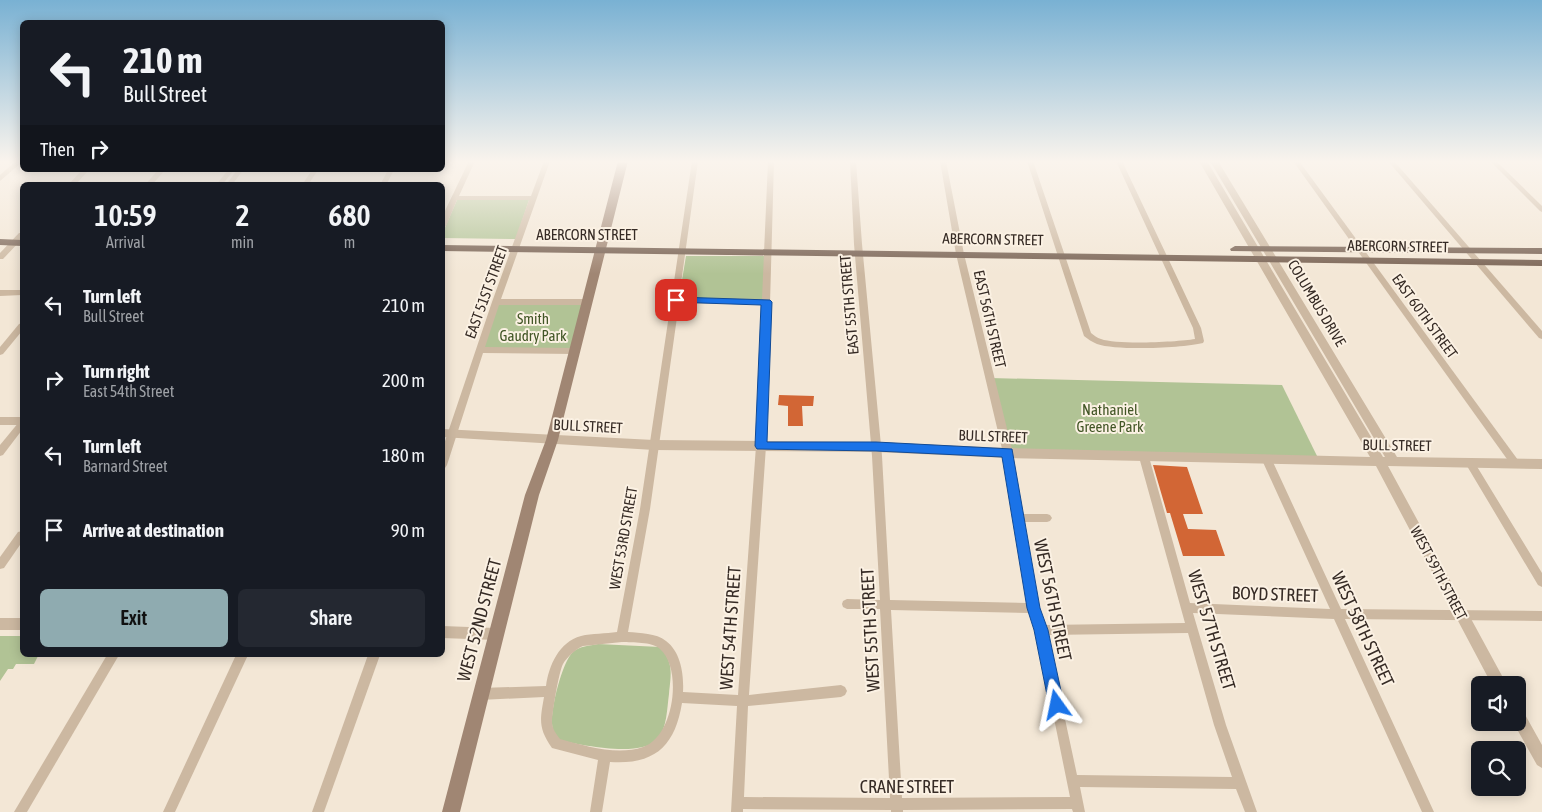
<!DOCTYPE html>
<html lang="en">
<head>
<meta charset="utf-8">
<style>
	:root { --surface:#171b24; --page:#242831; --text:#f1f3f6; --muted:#9ea1a6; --accent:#8fabb0 }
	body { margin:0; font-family:"Asap Condensed",sans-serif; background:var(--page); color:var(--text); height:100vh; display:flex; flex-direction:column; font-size:19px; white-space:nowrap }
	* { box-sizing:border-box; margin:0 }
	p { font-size:16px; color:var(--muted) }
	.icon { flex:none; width:28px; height:28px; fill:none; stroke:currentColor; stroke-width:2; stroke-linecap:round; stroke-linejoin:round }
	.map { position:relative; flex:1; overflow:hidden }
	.sheet { position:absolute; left:20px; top:182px; width:425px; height:475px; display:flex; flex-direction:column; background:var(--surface); border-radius:8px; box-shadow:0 2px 12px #0003 }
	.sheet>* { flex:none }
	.guide { position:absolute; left:20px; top:20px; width:425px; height:152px; border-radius:8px; box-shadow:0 2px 12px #0003; background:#171b24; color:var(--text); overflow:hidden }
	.controls { position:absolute; left:1471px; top:676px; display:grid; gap:10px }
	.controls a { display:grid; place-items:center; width:55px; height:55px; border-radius:8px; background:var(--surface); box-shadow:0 2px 12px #0003; font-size:25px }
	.pin { position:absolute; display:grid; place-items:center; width:42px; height:42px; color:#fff; margin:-21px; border-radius:10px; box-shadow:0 2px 8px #0006 }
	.me { position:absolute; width:55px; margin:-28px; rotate:348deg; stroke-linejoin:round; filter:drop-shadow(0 0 4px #0008) }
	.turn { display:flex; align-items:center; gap:18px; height:105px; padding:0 20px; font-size:22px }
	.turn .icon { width:65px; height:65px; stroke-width:2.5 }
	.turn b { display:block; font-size:35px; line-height:42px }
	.then { display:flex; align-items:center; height:48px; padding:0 20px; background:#0003; gap:10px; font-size:19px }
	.eta { display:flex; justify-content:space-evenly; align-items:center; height:85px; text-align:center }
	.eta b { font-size:30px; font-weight:600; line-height:35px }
	.primary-button { display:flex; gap:10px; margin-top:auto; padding:10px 20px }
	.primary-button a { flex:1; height:58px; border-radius:8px; background:var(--accent); color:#111; font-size:20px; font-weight:600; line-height:58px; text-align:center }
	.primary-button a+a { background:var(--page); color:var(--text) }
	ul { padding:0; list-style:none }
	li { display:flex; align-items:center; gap:15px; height:75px; padding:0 20px }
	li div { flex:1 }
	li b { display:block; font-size:19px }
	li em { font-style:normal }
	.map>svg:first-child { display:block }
	.green { fill:#b1c395 }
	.building { fill:#d26635 }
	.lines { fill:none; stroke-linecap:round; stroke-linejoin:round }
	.minor { fill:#ccb8a1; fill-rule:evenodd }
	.tertiary { fill:#ccb8a1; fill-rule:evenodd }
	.secondary { fill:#a08673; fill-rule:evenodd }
	.primary { fill:#796354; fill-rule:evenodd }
	.route { fill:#1a73e8; stroke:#114b97 }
	.labels { text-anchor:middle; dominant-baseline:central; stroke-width:4; stroke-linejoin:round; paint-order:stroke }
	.street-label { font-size:15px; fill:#362b25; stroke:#fbf1e3 }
	.park-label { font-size:15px; fill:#425626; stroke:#fbf1e3 }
	.near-street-label { font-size:18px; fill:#362b25; stroke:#fbf1e3 }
</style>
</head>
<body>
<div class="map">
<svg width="1542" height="812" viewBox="0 0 1542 812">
	<rect width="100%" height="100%" fill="#f3e7d6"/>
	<g class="green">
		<path d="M457,200H529L516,239L443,238V232Z"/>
		<path d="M686,256H764V300L679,298Z"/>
		<path d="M496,302H586L574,351L480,350Z"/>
		<path d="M990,378L1282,385L1319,460L1008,453Z"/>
		<path d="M0,636H22V655H50L38,656L34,664H16L13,669H8L0,681Z"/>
		<path d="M598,644L660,647C674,663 671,674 669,694C667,708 667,728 658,739C641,758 581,745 559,740C555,735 552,730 552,723C551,708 562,662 573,652C580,646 589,646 598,644Z"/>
	</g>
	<g class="building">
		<path d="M779,395L814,396L813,406H802L803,426H788V406L778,405Z"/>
		<path d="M1153,465L1187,467L1203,514H1183L1188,529L1216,530L1225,556H1183L1170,513H1167Z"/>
	</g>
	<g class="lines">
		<g class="minor">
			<path d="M16,161H22V162L0,181V175Z"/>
			<path d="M469,161H475L459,196H531L544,161H550L501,299H586L590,302L586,305H499L485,347L574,348L578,351L574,354L483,353L447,465L445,468L442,469V450L492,302L529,200H457L446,226L442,228V217Z"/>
			<path d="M692,161H698L679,298L762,299L768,161H774L766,446L749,695L841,685L845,687L847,691L845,695L841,697L748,706L744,797L890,798L880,609H847L843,607L842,604L843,601L847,599L880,600L872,456L854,244L850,161H856L862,244L882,456L890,600L1027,603L1003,453L956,254L940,161H946L964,254L1013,453L1023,514H1047L1050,515L1052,518L1050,521L1047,522H1024L1038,608L1045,625L1185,623L1139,457L1141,454H1147L1149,457L1190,603L1330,609L1262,460L1264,457H1270L1272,460L1341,609L1542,611V621L1345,619L1434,812H1422L1334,619L1193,613L1226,725L1257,812H1245L1236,789L1080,787L1085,812H1073L1072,809L903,810V812H891V810L743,809V812H731L737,706L682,703C675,746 655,765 610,762L602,812H590L598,760L552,748C538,728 540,720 544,697L480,700L476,698L474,694L476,690L480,688L546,686C549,665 559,642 581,636C592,633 606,634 617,632L640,509ZM679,303L762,304L756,446L738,695L683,692C684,675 681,652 666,641C656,633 640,633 628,632L650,509ZM891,610L1029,613L1036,630L1070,797L902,798ZM1188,633L1214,725L1232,777L1077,775L1047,635ZM622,642C633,643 651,641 660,649C683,669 674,737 643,747C617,756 586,746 560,739C556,734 552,728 552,722C552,713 559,671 563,664C567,657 576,649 583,646Z"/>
			<path d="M1027,161H1033L1091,333C1094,335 1097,338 1101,339C1117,345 1177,342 1195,339L1193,328L1116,161H1122L1201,328L1204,341L1203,343C1182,348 1117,351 1097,344C1092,342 1088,339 1084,336Z"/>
			<path d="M1293,161H1299L1518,460L1520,463L1518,466H1512Z"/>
			<path d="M1388,161H1394L1542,331V339L1539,338Z"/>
			<path d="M1490,161H1496L1542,206V212L1540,211Z"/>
			<path d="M82,170H89L75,185H68Z"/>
			<path d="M158,170H165L152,185H145Z"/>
			<path d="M228,170H234L222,185H216Z"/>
			<path d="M237,170H243L232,185H226Z"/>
			<path d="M312,170H318L308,185H302Z"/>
			<path d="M388,170H394L386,185H380Z"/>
			<path d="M19,233H22V239L3,259H0V253Z"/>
			<path d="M0,290H22V295L0,296Z"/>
			<path d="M22,323V331L3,354L0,355V347L19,324Z"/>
			<path d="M22,421V430L3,455L0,456V445L19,422Z"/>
			<path d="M1470,459L1473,460L1542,573V587L1538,585L1467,466L1465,463L1467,460Z"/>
			<path d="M22,531V542L4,568L0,569V557L18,532Z"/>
			<path d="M107,655H119L27,812H14Z"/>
			<path d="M236,655H248L175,812H163Z"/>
			<path d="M368,655H380L324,812H312Z"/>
		</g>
		<g class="tertiary">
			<path d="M1199,161H1207L1383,457H1385L1210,161H1218L1397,457L1542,459V469L1388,466L1507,685H1492L1376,466L1008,458L876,452L654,450L442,437V429L654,440L876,442L1008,448L1370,457Z"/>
			<rect x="0" y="417" width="22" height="8"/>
			<rect x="0" y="618" width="22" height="12"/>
			<path d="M442,626L496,628L501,629L503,634L501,639L496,640L442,638Z"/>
			<path d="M1518,709L1523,711L1542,745V768L1537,765L1513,722H1518Z"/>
		</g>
		<path class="secondary" d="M618,161H628L558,440L539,495L460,812H442L525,495L546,440Z"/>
		<g class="primary">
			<path d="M0,239L22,240V246L0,245Z"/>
			<path d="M442,245L1542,260V266L442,251Z"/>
			<path d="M1235,246L1542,248V254L1231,251L1230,249Z"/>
		</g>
	</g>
	<linearGradient id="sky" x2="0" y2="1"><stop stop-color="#79b1d3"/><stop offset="0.59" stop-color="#faf4ed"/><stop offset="1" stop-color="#faf4ed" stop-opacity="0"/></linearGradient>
	<rect width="1542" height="274" fill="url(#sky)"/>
	<path class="route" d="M676,297L770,300L772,302L767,442H876L1012,449L1040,608L1048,630L1064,705L1062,711L1057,713L1051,711L1049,705L1034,630L1027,608L1002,457L876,451L757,449L755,446L761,305L672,302L671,300Z"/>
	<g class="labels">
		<g class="street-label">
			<text x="587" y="234">ABERCORN STREET</text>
			<text transform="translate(993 239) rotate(1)">ABERCORN STREET</text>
			<text transform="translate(1398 246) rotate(1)">ABERCORN STREET</text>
			<text transform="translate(486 292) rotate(-70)">EAST 51ST STREET</text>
			<text transform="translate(1317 303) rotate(59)">COLUMBUS DRIVE</text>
			<text transform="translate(849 305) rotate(-95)">EAST 55TH STREET</text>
			<text transform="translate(1425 316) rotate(54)">EAST 60TH STREET</text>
			<text transform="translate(990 319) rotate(77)">EAST 56TH STREET</text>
			<text transform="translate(588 426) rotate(3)">BULL STREET</text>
			<text transform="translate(993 436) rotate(2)">BULL STREET</text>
			<text transform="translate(1397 445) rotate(1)">BULL STREET</text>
			<text transform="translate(623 538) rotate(-80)">WEST 53RD STREET</text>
			<text transform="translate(1439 573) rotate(62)">WEST 59TH STREET</text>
		</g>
		<g class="park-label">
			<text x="533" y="318">Smith<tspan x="533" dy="17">Gaudry Park</tspan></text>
			<text x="1110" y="409">Nathaniel<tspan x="1110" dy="17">Greene Park</tspan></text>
		</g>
		<g class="near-street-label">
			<text transform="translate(1275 594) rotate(2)">BOYD STREET</text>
			<text transform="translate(1053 600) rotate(78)">WEST 56TH STREET</text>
			<text transform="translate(479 620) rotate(-75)">WEST 52ND STREET</text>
			<text transform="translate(730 628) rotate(-86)">WEST 54TH STREET</text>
			<text transform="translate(1363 629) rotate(65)">WEST 58TH STREET</text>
			<text transform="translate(870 630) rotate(-93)">WEST 55TH STREET</text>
			<text transform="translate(1212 630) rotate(73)">WEST 57TH STREET</text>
			<text x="907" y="786">CRANE STREET</text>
		</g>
	</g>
</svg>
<div class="controls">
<a><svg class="icon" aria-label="sound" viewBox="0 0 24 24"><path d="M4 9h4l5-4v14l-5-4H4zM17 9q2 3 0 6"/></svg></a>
<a><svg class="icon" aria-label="search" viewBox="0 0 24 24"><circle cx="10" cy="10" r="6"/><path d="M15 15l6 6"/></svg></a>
</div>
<div class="pin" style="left:676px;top:300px;background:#d93025"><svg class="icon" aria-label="arrive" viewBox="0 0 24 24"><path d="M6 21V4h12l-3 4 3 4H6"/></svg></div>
<svg class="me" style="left:1057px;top:705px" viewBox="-20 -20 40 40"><path d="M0-17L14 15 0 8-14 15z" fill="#1a73e8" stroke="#fff" stroke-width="4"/></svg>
<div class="guide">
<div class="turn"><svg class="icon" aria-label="left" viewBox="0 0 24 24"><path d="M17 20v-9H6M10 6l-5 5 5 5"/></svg><div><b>210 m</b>Bull Street</div></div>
<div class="then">Then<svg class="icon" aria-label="right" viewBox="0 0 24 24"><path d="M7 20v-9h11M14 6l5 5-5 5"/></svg></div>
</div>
<section class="sheet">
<div class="eta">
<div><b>10:59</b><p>Arrival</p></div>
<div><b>2</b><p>min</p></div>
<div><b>680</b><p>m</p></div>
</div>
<ul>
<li><svg class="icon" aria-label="left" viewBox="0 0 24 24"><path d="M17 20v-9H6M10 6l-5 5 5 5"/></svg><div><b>Turn left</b><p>Bull Street</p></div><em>210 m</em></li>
<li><svg class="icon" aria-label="right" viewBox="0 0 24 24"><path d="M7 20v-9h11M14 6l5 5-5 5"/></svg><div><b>Turn right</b><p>East 54th Street</p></div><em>200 m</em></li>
<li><svg class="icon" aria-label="left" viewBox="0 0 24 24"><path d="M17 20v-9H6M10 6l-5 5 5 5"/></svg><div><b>Turn left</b><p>Barnard Street</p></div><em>180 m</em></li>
<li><svg class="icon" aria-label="arrive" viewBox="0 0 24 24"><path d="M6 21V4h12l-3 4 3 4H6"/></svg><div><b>Arrive at destination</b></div><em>90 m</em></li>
</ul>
<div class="primary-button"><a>Exit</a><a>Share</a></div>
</section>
</div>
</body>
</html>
